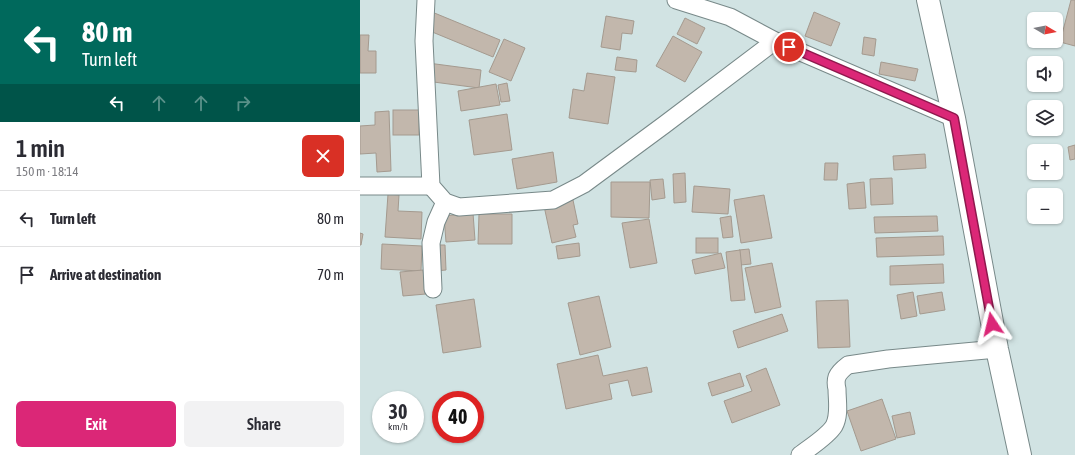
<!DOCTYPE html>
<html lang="en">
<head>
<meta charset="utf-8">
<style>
	:root { --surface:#fff; --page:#f2f2f3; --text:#2b2b33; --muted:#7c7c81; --line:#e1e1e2; --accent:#db2777 }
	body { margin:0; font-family:"Asap Condensed",sans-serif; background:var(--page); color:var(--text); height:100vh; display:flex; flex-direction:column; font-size:15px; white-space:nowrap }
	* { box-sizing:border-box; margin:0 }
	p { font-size:13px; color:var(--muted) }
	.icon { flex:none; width:22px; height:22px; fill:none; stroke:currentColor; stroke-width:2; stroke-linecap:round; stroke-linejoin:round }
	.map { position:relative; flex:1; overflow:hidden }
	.details { display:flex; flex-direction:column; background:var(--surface); width:360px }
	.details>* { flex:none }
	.hud { background:#00695c; color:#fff; overflow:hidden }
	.needle { width:26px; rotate:100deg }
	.controls { position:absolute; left:667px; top:12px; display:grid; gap:8px }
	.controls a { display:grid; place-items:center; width:36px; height:36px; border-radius:6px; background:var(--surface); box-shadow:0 1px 3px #0004; font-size:20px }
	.speed { position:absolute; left:12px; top:391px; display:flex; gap:8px; font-size:20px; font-weight:700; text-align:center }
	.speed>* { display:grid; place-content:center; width:52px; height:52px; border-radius:50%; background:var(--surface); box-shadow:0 1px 3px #0004; line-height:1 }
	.speed small { font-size:10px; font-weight:400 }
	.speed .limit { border:6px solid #d22; background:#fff; color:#111 }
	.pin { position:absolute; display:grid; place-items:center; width:34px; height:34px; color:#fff; margin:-17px; border:2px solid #fff; border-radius:50%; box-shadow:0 1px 4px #0007 }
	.me { position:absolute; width:44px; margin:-22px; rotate:350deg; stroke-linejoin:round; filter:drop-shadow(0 0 3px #0008) }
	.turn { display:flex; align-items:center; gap:14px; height:84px; padding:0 16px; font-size:18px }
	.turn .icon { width:52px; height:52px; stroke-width:2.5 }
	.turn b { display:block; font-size:28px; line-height:34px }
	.lanes { display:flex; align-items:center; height:38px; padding:0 16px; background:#0003; justify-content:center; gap:20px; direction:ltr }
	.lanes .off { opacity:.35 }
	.round { display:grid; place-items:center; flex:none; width:42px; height:42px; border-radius:6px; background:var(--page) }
	.summary { display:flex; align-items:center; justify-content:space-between; height:68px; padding:0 16px }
	h1 { font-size:24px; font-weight:600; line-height:30px }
	.primary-button { display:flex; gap:8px; margin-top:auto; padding:8px 16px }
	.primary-button a { flex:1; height:46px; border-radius:6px; background:var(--accent); color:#fff; font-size:16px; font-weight:600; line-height:46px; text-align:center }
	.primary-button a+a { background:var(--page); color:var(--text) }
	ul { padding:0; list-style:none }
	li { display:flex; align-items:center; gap:12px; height:56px; padding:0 16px; border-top:1px solid var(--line) }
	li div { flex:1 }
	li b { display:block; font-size:15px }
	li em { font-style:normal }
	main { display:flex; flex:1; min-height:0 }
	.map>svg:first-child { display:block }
	.building { fill:#c2b7ac; stroke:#a49a8f }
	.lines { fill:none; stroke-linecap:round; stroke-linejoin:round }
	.minor-casing { stroke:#788989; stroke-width:19 }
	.tertiary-casing { stroke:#788989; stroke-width:24 }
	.minor { stroke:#fff; stroke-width:17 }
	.tertiary { stroke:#fff; stroke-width:22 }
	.route-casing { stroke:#8e194d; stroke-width:10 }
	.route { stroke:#db2777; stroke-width:7 }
</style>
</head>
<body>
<main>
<section class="details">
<div class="hud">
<div class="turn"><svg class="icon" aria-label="left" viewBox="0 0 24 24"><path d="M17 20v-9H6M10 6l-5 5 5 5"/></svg><div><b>80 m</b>Turn left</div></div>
<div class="lanes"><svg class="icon" aria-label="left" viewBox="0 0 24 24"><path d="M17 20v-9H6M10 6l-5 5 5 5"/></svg><svg class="icon off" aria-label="ahead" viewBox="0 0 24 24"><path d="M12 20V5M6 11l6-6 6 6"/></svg><svg class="icon off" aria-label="ahead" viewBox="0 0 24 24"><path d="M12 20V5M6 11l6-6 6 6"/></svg><svg class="icon off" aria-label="right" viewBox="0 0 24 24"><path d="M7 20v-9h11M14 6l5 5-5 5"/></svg></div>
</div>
<div class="summary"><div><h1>1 min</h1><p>150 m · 18:14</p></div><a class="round" style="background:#d93025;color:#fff"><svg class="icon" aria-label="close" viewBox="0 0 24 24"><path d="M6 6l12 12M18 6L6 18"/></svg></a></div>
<ul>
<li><svg class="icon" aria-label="left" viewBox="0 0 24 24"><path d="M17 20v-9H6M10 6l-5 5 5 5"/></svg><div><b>Turn left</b></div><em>80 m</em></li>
<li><svg class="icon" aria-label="arrive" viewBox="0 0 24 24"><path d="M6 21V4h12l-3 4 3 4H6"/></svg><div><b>Arrive at destination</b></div><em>70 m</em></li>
</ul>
<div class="primary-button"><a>Exit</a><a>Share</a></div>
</section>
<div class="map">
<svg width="715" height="455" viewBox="0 0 715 455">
	<rect width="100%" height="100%" fill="#d1e3e3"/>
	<g class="building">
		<path d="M711,0H715V46L700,42Z"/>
		<path d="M72,12L140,40L133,57L65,29Z"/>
		<path d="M454,12L480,23L471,46L445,36Z"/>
		<path d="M246,16L274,21L272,34L262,33L260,50L241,47Z"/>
		<path d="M325,18L345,28L337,44L317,34Z"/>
		<path d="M0,35H9L8,51H16V73H0Z"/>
		<path d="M313,36L342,52L325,82L296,66Z"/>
		<path d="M504,37L516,39L514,56L502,54Z"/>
		<path d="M144,39L165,48L151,81L129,72Z"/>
		<path d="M257,57L277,60L276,72L255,70Z"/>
		<path d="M521,62L558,69L555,81L519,74Z"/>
		<path d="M68,63L121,70L119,88L66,81Z"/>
		<path d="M227,73L255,77L248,124L209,118L213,89L224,91Z"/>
		<path d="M147,83L150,101L141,102L138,85Z"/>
		<path d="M136,84L140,105L101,111L98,91Z"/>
		<rect x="33" y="110" width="26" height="25"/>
		<path d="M29,111L31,171L17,172L16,153L0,154V126L15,125V112Z"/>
		<path d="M147,114L152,150L114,155L109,120Z"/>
		<path d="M715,145V159L710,160L708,147Z"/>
		<path d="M193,152L197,182L157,189L152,159Z"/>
		<path d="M565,154L566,168L534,170L533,156Z"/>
		<path d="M465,163H478L477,180H464Z"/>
		<path d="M325,173L326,202L314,203L313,174Z"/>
		<path d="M532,178L533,204L511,205L510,179Z"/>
		<path d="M303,179L305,198L292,200L290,180Z"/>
		<path d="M251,182H290L289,218L251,217Z"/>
		<path d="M504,182L506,208L489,209L487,184Z"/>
		<path d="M334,186L370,189L368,214L332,212Z"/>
		<path d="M28,194L39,195L38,211L62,212L61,239L25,237Z"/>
		<path d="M404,195L412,238L381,243L374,200Z"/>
		<path d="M213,200L218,224L213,225L216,237L192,243L184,206Z"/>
		<path d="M113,213L115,240L86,242L84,216Z"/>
		<path d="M119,214H152V244H118Z"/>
		<path d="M371,216L373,237L363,238L360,218Z"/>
		<path d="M577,216L578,231L515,233L514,217Z"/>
		<path d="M289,219L297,263L270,268L262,223Z"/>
		<path d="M0,233L3,234L1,245H0Z"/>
		<path d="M583,236L584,255L517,257L516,238Z"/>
		<rect x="336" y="238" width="22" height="15"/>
		<path d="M219,243L220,256L198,259L196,246Z"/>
		<path d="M22,244L62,246L61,271L21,269Z"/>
		<path d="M75,245H85L86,270L75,271Z"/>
		<path d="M389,249L391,264L380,265L379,250Z"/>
		<path d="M380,250L385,300L371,301L366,252Z"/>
		<path d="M361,253L365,268L335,274L332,260Z"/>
		<path d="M412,263L421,307L395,313L385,268Z"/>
		<path d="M583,264L584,283L530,285V266Z"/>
		<path d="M63,270L66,294L43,296L40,272Z"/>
		<path d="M553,292L557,316L541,319L537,295Z"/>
		<path d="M582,292L585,310L560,314L557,296Z"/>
		<path d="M239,296L251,347L220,355L208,303Z"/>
		<path d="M114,299L121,347L83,353L76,305Z"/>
		<path d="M488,300L490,347L458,348L456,301Z"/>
		<path d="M422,314L428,331L378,348L373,331Z"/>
		<path d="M238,355L243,376L287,367L292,392L272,396L268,380L249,384L252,399L206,409L197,364Z"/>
		<path d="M406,368L420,405L372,423L364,401L392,391L386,376Z"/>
		<path d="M380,373L384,386L352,396L348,383Z"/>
		<path d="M522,399L536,439L501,451L487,411Z"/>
		<path d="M550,412L555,434L537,438L532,416Z"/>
	</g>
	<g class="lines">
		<g class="minor-casing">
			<g id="minor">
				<path d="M66,0L64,41L71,186L85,202L99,207L193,200L224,184L304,125L415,41L594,118"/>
				<path d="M316,0L370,17L415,41"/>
				<path d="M0,186H71"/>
				<path d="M73,289L71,243L76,222L85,202"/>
				<path d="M440,455C450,447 467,437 474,426C480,415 477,401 477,389C476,385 476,380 477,377C479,372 484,368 488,365L528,359L637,349"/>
			</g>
		</g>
		<g class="tertiary-casing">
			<path id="tertiary" d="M568,0L594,118L637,349L660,455"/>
		</g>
		<use href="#minor" class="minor"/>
		<use href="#tertiary" class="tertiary"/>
	</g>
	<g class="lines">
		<g class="route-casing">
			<path id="route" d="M429,47L594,118L632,324"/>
		</g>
		<use href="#route" class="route"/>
	</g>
</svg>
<div class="controls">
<a><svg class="needle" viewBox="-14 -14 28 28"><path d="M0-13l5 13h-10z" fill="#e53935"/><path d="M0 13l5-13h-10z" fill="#7c7c81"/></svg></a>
<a><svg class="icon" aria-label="sound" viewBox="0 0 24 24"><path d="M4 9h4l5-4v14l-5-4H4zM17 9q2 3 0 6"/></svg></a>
<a><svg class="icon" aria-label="layers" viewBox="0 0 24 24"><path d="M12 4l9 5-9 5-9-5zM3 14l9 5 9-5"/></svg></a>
<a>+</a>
<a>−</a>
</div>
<div class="speed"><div>30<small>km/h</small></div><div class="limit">40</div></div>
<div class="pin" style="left:429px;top:47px;background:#d93025"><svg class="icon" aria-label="arrive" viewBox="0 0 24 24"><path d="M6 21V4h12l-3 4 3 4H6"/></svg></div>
<svg class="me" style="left:632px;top:324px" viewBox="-20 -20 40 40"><path d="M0-17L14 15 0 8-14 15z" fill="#db2777" stroke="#fff" stroke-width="4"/></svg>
</div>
</main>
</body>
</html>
